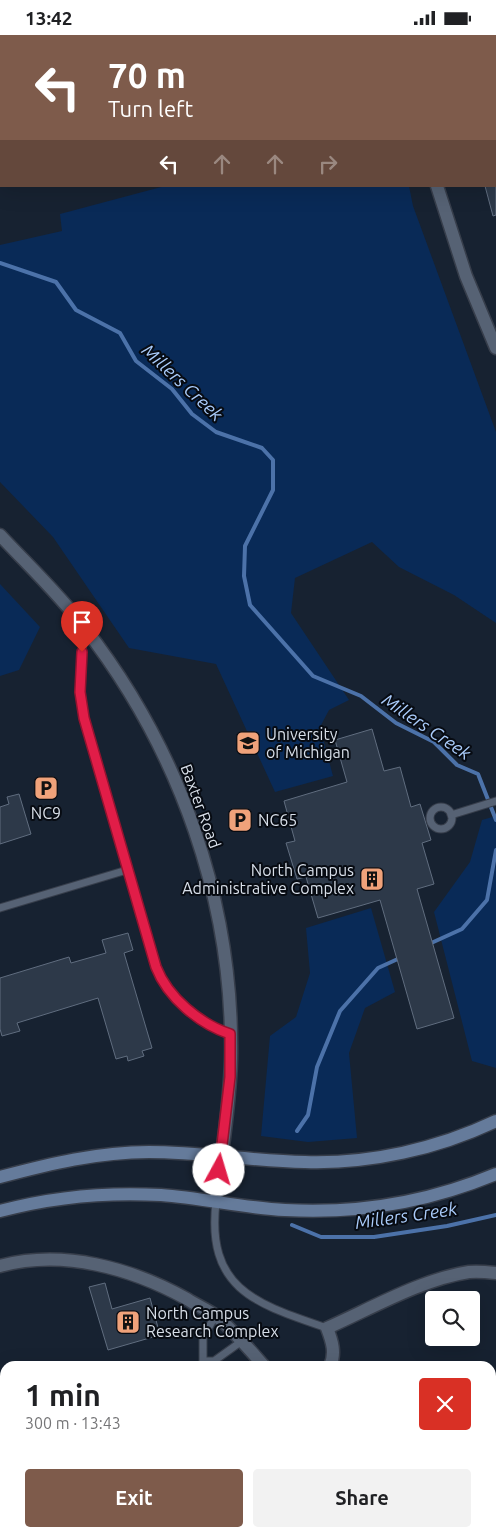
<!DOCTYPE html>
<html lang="en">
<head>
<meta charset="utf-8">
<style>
	:root { --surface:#fff; --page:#f2f2f2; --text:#202124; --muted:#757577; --accent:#7e5b4b }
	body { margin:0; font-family:Ubuntu,sans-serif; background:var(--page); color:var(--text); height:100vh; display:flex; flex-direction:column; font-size:19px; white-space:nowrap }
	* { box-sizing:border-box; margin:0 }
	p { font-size:16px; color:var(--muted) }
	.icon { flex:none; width:28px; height:28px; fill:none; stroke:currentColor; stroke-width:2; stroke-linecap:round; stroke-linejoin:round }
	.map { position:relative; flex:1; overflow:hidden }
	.drawer { position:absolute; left:0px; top:1326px; width:496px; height:176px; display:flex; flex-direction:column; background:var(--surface); border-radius:15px 15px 0 0; box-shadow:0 5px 20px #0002 }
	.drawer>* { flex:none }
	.banner { position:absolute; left:0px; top:0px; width:496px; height:152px; box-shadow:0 5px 20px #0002; background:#7e5b4b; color:#fff; overflow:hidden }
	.controls { position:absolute; left:425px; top:1256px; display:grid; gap:10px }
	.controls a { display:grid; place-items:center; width:55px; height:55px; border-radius:5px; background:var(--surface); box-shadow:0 5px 20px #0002; font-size:25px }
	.pin { position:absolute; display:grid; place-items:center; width:42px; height:42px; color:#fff; margin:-51px -21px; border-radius:50% 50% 50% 0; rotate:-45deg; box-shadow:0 0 5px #0007 }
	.pin .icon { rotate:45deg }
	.me { position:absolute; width:55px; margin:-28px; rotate:6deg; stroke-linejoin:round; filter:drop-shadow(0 0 4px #0008) }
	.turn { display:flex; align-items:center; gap:18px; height:105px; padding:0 25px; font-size:22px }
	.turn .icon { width:65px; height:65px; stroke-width:2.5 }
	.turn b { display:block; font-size:35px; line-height:42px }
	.lanes { display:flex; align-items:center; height:48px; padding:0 25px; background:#0003; justify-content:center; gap:25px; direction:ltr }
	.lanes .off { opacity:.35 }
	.round { display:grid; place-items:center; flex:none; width:52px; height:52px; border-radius:5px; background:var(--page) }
	.head { display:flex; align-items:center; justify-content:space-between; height:85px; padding:0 25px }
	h1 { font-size:30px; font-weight:700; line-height:38px }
	.cta { display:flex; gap:10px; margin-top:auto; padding:10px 25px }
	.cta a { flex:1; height:58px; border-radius:5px; background:var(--accent); color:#fff; font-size:20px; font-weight:700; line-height:58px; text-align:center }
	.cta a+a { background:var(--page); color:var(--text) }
	.status { display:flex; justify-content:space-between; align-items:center; height:35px; padding:0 25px; background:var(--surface); direction:ltr }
	.status svg { height:14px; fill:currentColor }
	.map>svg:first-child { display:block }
	.green { fill:#092a57 }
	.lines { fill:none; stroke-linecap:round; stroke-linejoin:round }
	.stream { stroke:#4c72a9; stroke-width:4 }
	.building { fill:#2d3949; stroke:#606d7f }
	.service-casing { stroke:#373e4b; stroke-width:9 }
	.minor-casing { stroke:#373e4b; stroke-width:15 }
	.tertiary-casing { stroke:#373e4b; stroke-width:15 }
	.secondary-casing { stroke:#373e4b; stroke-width:15 }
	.service { stroke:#566274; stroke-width:7 }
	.minor { stroke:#566274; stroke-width:12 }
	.tertiary { stroke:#566274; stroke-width:12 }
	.secondary { stroke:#657b9b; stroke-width:12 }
	.route-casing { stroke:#92132f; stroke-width:12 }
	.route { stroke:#e11d48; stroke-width:9 }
	.labels { text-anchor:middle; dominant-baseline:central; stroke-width:4; stroke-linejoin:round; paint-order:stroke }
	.poi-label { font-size:16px; fill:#d8dfe9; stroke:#070b12; text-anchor:start }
	.street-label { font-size:16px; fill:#d8dfe9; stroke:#070b12 }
	.water-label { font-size:18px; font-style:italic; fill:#aaccfb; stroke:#070b12 }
</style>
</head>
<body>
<div class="status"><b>13:42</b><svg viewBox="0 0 49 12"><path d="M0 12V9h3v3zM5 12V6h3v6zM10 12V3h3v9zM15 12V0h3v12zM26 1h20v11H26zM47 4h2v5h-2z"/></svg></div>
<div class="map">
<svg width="496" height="1502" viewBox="0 0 496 1502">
	<rect width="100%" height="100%" fill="#172231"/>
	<g class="green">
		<path d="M227,0H375V1H226Z"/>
		<path d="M165,151H409L413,171L496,397V588L454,560L399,532L372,507L295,543L291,578L349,665L329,675L320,692L333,741L275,757L216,629L129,613L53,502L0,447V210L62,196L60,179Z"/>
		<path d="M0,549L40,592L19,635L0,641Z"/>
		<path d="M496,781V1033L472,1026L434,877L470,827L482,785Z"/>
		<path d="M371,873L395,957L365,973L349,1018L357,1103L308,1107L261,1101L270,1001L296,982L310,938L306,893Z"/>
	</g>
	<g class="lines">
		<g class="stream">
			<path d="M0,228L56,247L76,275L120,298L136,326L172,354L192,379L216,397L262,413L273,425V455L245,511L244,541L250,570L313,641L361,661L396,688L434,707L457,730L478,739L496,785"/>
			<path d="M429,909L462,894L487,865L496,815"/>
			<path d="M297,1096L308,1080L317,1032L340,976L378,933L400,923"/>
			<path d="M292,1190L321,1202H374L447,1191L496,1180"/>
		</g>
	</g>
	<g class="building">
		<path d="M485,151H496V180L493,181Z"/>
		<path d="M372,694L384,736L400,732L411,772L420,769L431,805L422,808L434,849L417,854L454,983L417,994L380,865L318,883L306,842L297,844L286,808L295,806L284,766L347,747L335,705Z"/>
		<path d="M19,759L31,799L0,809V772L9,769L7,762Z"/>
		<path d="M128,898L133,915L124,918L152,1013L142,1016L144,1021L128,1026L127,1021L116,1024L98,963L17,988L20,996L2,1001L0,994V943L69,922L71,928L106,918L102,905Z"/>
		<path d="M105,1248L112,1274L150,1263L160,1300L108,1315L89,1252Z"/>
	</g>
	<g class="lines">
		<g class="service-casing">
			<g id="service">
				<path d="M84,0L85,1"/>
				<path d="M0,1L1,6"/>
				<path d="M195,1L196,0"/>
				<path d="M84,594L79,657L84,683L156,932C169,963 200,989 230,999"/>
				<circle cx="441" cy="783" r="11"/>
				<path d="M451,780L496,766"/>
				<path d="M0,873L127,835"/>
				<path d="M216,1167C206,1255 257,1269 327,1293"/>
				<path d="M215,1281L203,1303V1326H214L242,1306"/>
			</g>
		</g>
		<g class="minor-casing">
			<g id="minor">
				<path d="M0,1231C63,1214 131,1233 187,1264C196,1270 208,1275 216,1281C234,1296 249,1314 264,1331"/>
				<path d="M330,1331C336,1318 332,1306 327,1293C370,1274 422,1244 469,1237C478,1236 487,1237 496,1238"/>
				<path d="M343,1498L345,1502"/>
			</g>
		</g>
		<g class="tertiary-casing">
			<g id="tertiary">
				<path d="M401,0V1"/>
				<path d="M437,151L466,241L496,313"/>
				<path d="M0,500C28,530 59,559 84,592C180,715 234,868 231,1024C230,1072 221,1120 216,1167"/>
			</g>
		</g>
		<g class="secondary-casing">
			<g id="secondary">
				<path d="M0,1142C49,1129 98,1117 149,1117C201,1117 253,1126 305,1127C370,1129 437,1114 496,1086"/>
				<path d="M0,1176C52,1162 107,1157 161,1160C203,1163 244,1173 285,1175C357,1179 429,1167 496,1139"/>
			</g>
		</g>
		<use href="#service" class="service"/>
		<use href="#minor" class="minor"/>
		<use href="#tertiary" class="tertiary"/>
		<use href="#secondary" class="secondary"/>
	</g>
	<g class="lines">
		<g class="route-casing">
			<path id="route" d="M82,617L80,657L84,683L156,932C168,963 200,989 230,999V1042L219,1135"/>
		</g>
		<use href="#route" class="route"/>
	</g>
	<defs>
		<g id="university-square" transform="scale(1.25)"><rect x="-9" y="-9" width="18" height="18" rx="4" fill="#f0a27a" stroke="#070b12"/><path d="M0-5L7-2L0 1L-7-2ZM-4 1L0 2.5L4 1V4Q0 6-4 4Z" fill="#111"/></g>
		<g id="parking-square" transform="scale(1.25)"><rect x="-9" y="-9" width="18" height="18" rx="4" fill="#f0a27a" stroke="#070b12"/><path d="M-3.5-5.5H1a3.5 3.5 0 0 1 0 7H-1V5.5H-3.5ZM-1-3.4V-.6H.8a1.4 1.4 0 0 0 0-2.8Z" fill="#111"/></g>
		<g id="building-square" transform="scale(1.25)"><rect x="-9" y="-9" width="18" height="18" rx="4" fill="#f0a27a" stroke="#070b12"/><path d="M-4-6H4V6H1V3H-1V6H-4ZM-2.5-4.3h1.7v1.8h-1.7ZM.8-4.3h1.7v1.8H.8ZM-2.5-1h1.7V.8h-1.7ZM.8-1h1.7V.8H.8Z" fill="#111"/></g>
	</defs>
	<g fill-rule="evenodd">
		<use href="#university-square" x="248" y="708"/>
		<use href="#parking-square" x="46" y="753"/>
		<use href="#parking-square" x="240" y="785"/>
		<use href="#building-square" x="372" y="844"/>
		<use href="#building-square" x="128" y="1287"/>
	</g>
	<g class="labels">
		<g class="poi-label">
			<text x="266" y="699">University<tspan x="266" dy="18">of Michigan</tspan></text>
			<text x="46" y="778" text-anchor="middle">NC9</text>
			<text x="258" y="785">NC65</text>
			<text x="354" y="835" text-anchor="end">North Campus<tspan x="354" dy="18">Administrative Complex</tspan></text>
			<text x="146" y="1278">North Campus<tspan x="146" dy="18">Research Complex</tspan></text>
		</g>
		<g class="street-label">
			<text transform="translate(201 771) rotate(70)">Baxter Road</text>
		</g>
		<g class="water-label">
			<text transform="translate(183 347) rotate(43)">Millers Creek</text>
			<text transform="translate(427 691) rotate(34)">Millers Creek</text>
			<text transform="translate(406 1180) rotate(-8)">Millers Creek</text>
		</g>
	</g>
</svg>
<div class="controls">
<a><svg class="icon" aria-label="search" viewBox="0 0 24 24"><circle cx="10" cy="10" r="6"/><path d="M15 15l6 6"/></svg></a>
</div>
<div class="pin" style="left:82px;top:617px;background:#d93025"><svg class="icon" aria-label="arrive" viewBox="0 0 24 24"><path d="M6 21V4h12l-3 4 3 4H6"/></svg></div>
<svg class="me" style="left:219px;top:1135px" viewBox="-20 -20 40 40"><circle r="19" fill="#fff"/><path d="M0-13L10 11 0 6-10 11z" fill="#e11d48"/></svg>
<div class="banner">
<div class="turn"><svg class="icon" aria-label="left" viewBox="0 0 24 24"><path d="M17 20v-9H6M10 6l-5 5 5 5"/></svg><div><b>70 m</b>Turn left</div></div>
<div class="lanes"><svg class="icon" aria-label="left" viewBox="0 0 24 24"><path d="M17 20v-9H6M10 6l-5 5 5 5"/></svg><svg class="icon off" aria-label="ahead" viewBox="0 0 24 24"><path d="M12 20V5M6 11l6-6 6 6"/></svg><svg class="icon off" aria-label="ahead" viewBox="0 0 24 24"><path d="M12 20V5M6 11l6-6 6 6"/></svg><svg class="icon off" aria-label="right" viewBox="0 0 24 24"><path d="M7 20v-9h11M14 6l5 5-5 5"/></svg></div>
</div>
<section class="drawer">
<div class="head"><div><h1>1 min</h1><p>300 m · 13:43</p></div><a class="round" style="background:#d93025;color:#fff"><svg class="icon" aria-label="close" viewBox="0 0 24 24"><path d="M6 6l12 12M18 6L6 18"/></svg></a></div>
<div class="cta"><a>Exit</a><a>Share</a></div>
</section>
</div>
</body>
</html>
